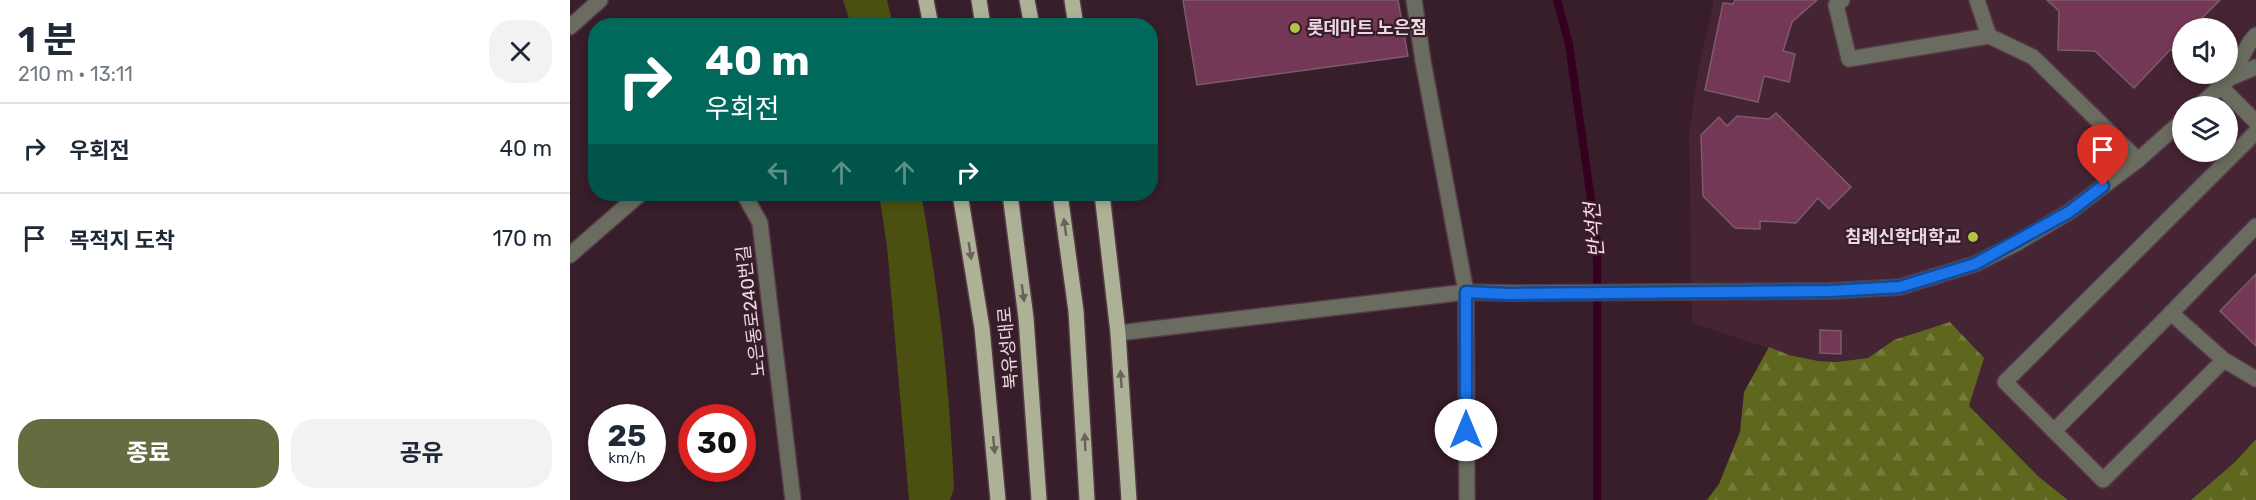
<!DOCTYPE html>
<html lang="ko">
<head>
<meta charset="utf-8">
<style>
	:root { --surface:#fff; --page:#f2f2f3; --text:#1f2937; --muted:#747a83; --line:#e0e1e3; --accent:#636d3f }
	body { margin:0; font-family:Rubik,"Noto Sans KR",sans-serif; background:var(--page); color:var(--text); height:100vh; display:flex; flex-direction:column; font-size:22px; white-space:nowrap }
	* { box-sizing:border-box; margin:0 }
	p { font-size:20px; color:var(--muted) }
	.icon { flex:none; width:33px; height:33px; fill:none; stroke:currentColor; stroke-width:2; stroke-linecap:round; stroke-linejoin:round }
	.map { position:relative; flex:1; overflow:hidden }
	.drawer { display:flex; flex-direction:column; background:var(--surface); width:570px }
	.drawer>* { flex:none }
	.guide { position:absolute; left:18px; top:18px; width:570px; height:183px; border-radius:24px; box-shadow:0 3px 9px #0003; background:#00695c; color:#fff; overflow:hidden }
	.buttons { position:absolute; left:1602px; top:18px; display:grid; gap:12px }
	.buttons a { display:grid; place-items:center; width:66px; height:66px; border-radius:50%; background:var(--surface); box-shadow:0 3px 9px #0003; font-size:30px }
	.speed { position:absolute; left:18px; top:404px; display:flex; gap:12px; font-size:30px; font-weight:700; text-align:center }
	.speed>* { display:grid; place-content:center; width:78px; height:78px; border-radius:50%; background:var(--surface); box-shadow:0 3px 9px #0003; line-height:1 }
	.speed small { font-size:15px; font-weight:400 }
	.speed .limit { border:9px solid #d22; background:#fff; color:#111 }
	.pin { position:absolute; display:grid; place-items:center; width:51px; height:51px; color:#fff; margin:-62px -26px; border-radius:50% 50% 50% 0; rotate:-45deg; box-shadow:0 0 6px #0007 }
	.pin .icon { rotate:45deg }
	.me { position:absolute; width:66px; margin:-33px; rotate:0deg; stroke-linejoin:round; filter:drop-shadow(0 0 4px #0008) }
	.turn { display:flex; align-items:center; gap:21px; height:126px; padding:0 18px; font-size:27px }
	.turn .icon { width:78px; height:78px; stroke-width:2.5 }
	.turn b { display:block; font-size:42px; line-height:51px }
	.lanes { display:flex; align-items:center; height:57px; padding:0 18px; background:#0003; justify-content:center; gap:30px; direction:ltr }
	.lanes .off { opacity:.35 }
	.round { display:grid; place-items:center; flex:none; width:63px; height:63px; border-radius:24px; background:var(--page) }
	.summary { display:flex; align-items:center; justify-content:space-between; height:102px; padding:0 18px }
	h1 { font-size:36px; font-weight:700; line-height:45px }
	.button { display:flex; gap:12px; margin-top:auto; padding:12px 18px }
	.button a { flex:1; height:69px; border-radius:24px; background:var(--accent); color:#fff; font-size:24px; font-weight:700; line-height:69px; text-align:center }
	.button a+a { background:var(--page); color:var(--text) }
	ul { padding:0; list-style:none }
	li { display:flex; align-items:center; gap:18px; height:90px; padding:0 18px; border-top:2px solid var(--line) }
	li div { flex:1 }
	li b { display:block; font-size:22px }
	li em { font-style:normal }
	main { display:flex; flex:1; min-height:0 }
	.map>svg:first-child { display:block }
	.built { fill:#452434; fill-rule:evenodd }
	.green { fill:#4b5010 }
	.forest { fill:url(#forest-firs) }
	.lines { fill:none; stroke-linecap:round; stroke-linejoin:round }
	.stream { stroke:#34001e; stroke-width:8 }
	.building { fill:#743756; stroke:#7b5c6a; stroke-width:1.5 }
	.minor-casing { stroke:#553b47; stroke-width:18 }
	.major-casing { stroke:#553b47; stroke-width:18 }
	.minor { stroke:#6a6c5f; stroke-width:15 }
	.major { stroke:#adb195; stroke-width:15 }
	.oneway { fill:#6d605a }
	.route-casing { stroke:#114b97; stroke-width:15 }
	.route { stroke:#1a73e8; stroke-width:10 }
	.poi-dot { fill:#b7c148; stroke:#381d2a; stroke-width:2 }
	.labels { text-anchor:middle; dominant-baseline:central; stroke-width:4.5; stroke-linejoin:round; paint-order:stroke }
	.poi-label { font-size:18px; font-weight:bold; fill:#ebd8e0; stroke:#381d2a; text-anchor:start }
	.street-label { font-size:18px; fill:#ebd8e0; stroke:#381d2a }
	.water-label { font-size:20px; font-style:italic; fill:#fdd5e7; stroke:#381d2a }
</style>
</head>
<body>
<main>
<section class="drawer">
<div class="summary"><div><h1>1 분</h1><p>210 m · 13:11</p></div><a class="round"><svg class="icon" aria-label="close" viewBox="0 0 24 24"><path d="M6 6l12 12M18 6L6 18"/></svg></a></div>
<ul>
<li><svg class="icon" aria-label="right" viewBox="0 0 24 24"><path d="M7 20v-9h11M14 6l5 5-5 5"/></svg><div><b>우회전</b></div><em>40 m</em></li>
<li><svg class="icon" aria-label="arrive" viewBox="0 0 24 24"><path d="M6 21V4h12l-3 4 3 4H6"/></svg><div><b>목적지 도착</b></div><em>170 m</em></li>
</ul>
<div class="button"><a>종료</a><a>공유</a></div>
</section>
<div class="map">
<svg width="1686" height="500" viewBox="0 0 1686 500">
	<defs>
		<pattern id="forest-firs" width="22" height="20" patternUnits="userSpaceOnUse" patternTransform="scale(1.5)"><rect width="22" height="20" fill="#5f661d"/><path d="M5 1l3.5 6h-7zM16 11l3.5 6h-7z" fill="#767b3e"/></pattern>
	</defs>
	<rect width="100%" height="100%" fill="#381d2a"/>
	<path class="built" d="M1144,0H1686V439L1665,462L1621,500H1498L1469,477L1399,406L1414,358L1324,340L1298,358L1266,362L1248,361L1219,355L1122,323L1119,133L1129,66ZM1612,28H1658V74H1612ZM1612,106H1658V152H1612Z"/>
	<g class="green">
		<path d="M273,0H317L323,25H281Z"/>
		<path d="M309,194H351C369,291 380,390 384,489L380,500H339L317,246Z"/>
	</g>
	<g class="forest">
		<path d="M1380,322L1414,358L1399,406L1469,477L1498,500H1137L1149,484L1170,432L1174,392L1199,347L1219,355L1248,361L1266,362L1298,358L1324,340Z"/>
		<path d="M1686,439V500H1621L1665,462Z"/>
	</g>
	<g class="lines">
		<path class="stream" d="M987,0L999,44L1027,242V500"/>
	</g>
	<g class="building">
		<path d="M613,0H828L838,56L627,85Z"/>
		<path d="M1165,0H1247L1222,22L1213,51L1225,54L1219,82L1194,76L1188,102L1135,90L1153,3L1163,4Z"/>
		<path d="M1477,0H1650L1624,26V28H1612V50H1600L1564,88L1525,51L1488,50L1489,11Z"/>
		<path d="M1206,113L1281,187L1259,209L1248,198L1226,223L1190,221V229L1165,228L1133,196L1131,135L1149,117L1157,126L1167,116L1199,119Z"/>
		<path d="M1686,274V346L1650,311Z"/>
		<path d="M1250,330L1271,331V354L1250,353Z"/>
	</g>
	<g class="lines">
		<g class="minor-casing">
			<g id="minor">
				<path d="M844,0L853,61L896,292L897,500"/>
				<path d="M1272,0L1266,5L1279,59L1419,36"/>
				<path d="M1407,0L1419,36L1463,57L1568,160"/>
				<path d="M0,27L30,0"/>
				<path d="M1660,78L1686,67"/>
				<path d="M1651,87L1686,122"/>
				<path d="M1629,106L1660,78L1680,42L1686,35"/>
				<path d="M174,194L190,223L223,500"/>
				<path d="M1686,226L1601,313L1654,360L1686,379"/>
				<path d="M0,255L70,194"/>
				<path d="M548,333L896,292L940,293L1260,291L1330,287L1405,264L1447,243L1499,212L1568,160L1612,121"/>
				<path d="M1654,360L1533,480L1435,382L1686,132"/>
				<path d="M1484,431L1601,313"/>
			</g>
		</g>
		<g class="major-casing">
			<g id="major">
				<path d="M356,0L361,26"/>
				<path d="M409,0L413,26"/>
				<path d="M457,0L462,26"/>
				<path d="M502,0L506,26"/>
				<path d="M390,194L412,328L428,500"/>
				<path d="M440,194L456,318L469,500"/>
				<path d="M490,194L506,311L517,500"/>
				<path d="M532,194L548,333L559,500"/>
			</g>
		</g>
		<use href="#minor" class="minor"/>
		<use href="#major" class="major"/>
	</g>
	<defs><path id="oneway-solid" d="M-6-.8H1V-3.2L6.5 0L1 3.2V.8H-6Z" transform="scale(1.5)"/></defs>
	<g class="oneway">
		<use href="#oneway-solid" transform="translate(495 227) rotate(-98)"/>
		<use href="#oneway-solid" transform="translate(400 251) rotate(81)"/>
		<use href="#oneway-solid" transform="translate(453 293) rotate(82)"/>
		<use href="#oneway-solid" transform="translate(551 379) rotate(-94)"/>
		<use href="#oneway-solid" transform="translate(515 442) rotate(-92)"/>
		<use href="#oneway-solid" transform="translate(424 445) rotate(84)"/>
	</g>
	<g class="lines">
		<g class="route-casing">
			<path id="route" d="M896,430V292L940,294L1260,291L1330,287L1405,264L1499,212L1533,186"/>
		</g>
		<use href="#route" class="route"/>
	</g>
	<g class="poi-dot">
		<circle cx="725" cy="28" r="6"/>
		<circle cx="1403" cy="237" r="6"/>
	</g>
	<g class="labels">
		<g class="poi-label">
			<text x="737" y="28">롯데마트 노은점</text>
			<text x="1391" y="237" text-anchor="end">침례신학대학교</text>
		</g>
		<g class="street-label">
			<text transform="translate(181 311) rotate(-97)">노은동로240번길</text>
			<text transform="translate(438 348) rotate(-95)">북유성대로</text>
		</g>
		<g class="water-label">
			<text transform="translate(1024 230) rotate(-95)">반석천</text>
		</g>
	</g>
</svg>
<div class="buttons">
<a><svg class="icon" aria-label="sound" viewBox="0 0 24 24"><path d="M4 9h4l5-4v14l-5-4H4zM17 9q2 3 0 6"/></svg></a>
<a><svg class="icon" aria-label="layers" viewBox="0 0 24 24"><path d="M12 4l9 5-9 5-9-5zM3 14l9 5 9-5"/></svg></a>
</div>
<div class="speed"><div>25<small>km/h</small></div><div class="limit">30</div></div>
<div class="pin" style="left:1533px;top:186px;background:#d93025"><svg class="icon" aria-label="arrive" viewBox="0 0 24 24"><path d="M6 21V4h12l-3 4 3 4H6"/></svg></div>
<svg class="me" style="left:896px;top:430px" viewBox="-20 -20 40 40"><circle r="19" fill="#fff"/><path d="M0-13L10 11 0 6-10 11z" fill="#1a73e8"/></svg>
<div class="guide">
<div class="turn"><svg class="icon" aria-label="right" viewBox="0 0 24 24"><path d="M7 20v-9h11M14 6l5 5-5 5"/></svg><div><b>40 m</b>우회전</div></div>
<div class="lanes"><svg class="icon off" aria-label="left" viewBox="0 0 24 24"><path d="M17 20v-9H6M10 6l-5 5 5 5"/></svg><svg class="icon off" aria-label="ahead" viewBox="0 0 24 24"><path d="M12 20V5M6 11l6-6 6 6"/></svg><svg class="icon off" aria-label="ahead" viewBox="0 0 24 24"><path d="M12 20V5M6 11l6-6 6 6"/></svg><svg class="icon" aria-label="right" viewBox="0 0 24 24"><path d="M7 20v-9h11M14 6l5 5-5 5"/></svg></div>
</div>
</div>
</main>
</body>
</html>
